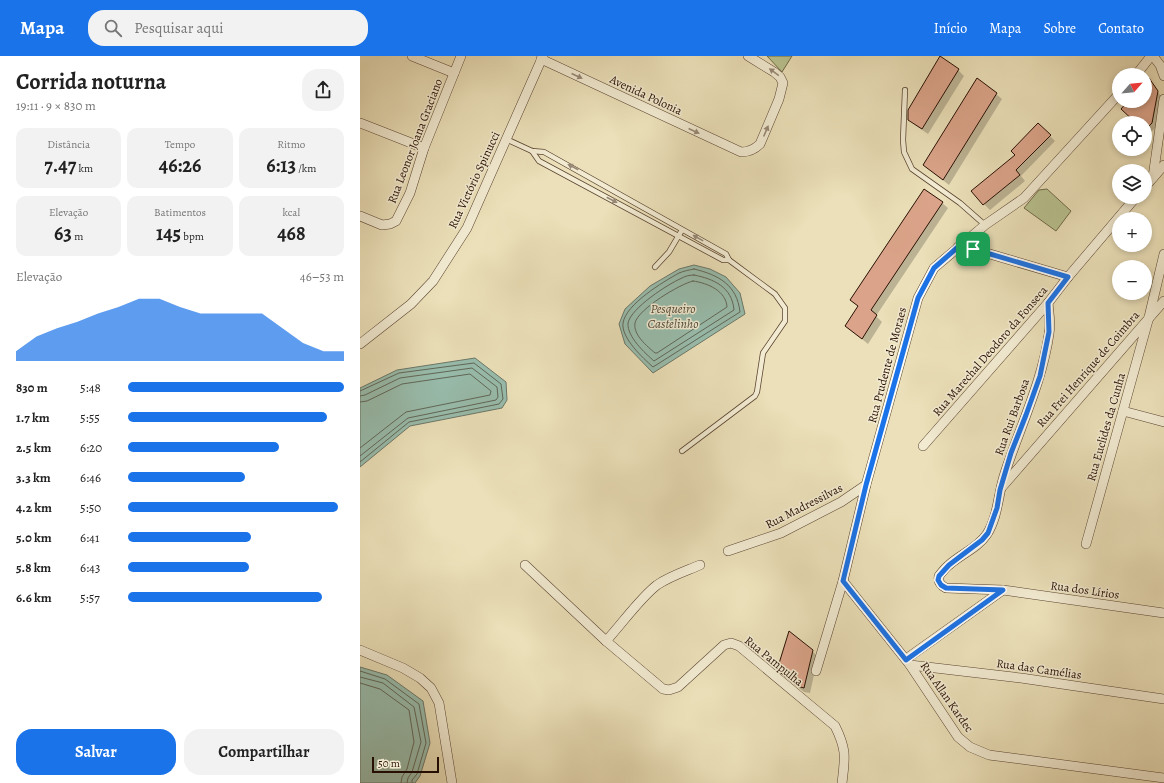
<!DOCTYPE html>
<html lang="pt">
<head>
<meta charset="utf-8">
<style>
  :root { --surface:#fff; --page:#f2f2f2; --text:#222; --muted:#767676; --accent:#1a73e8 }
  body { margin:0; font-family:Alegreya,serif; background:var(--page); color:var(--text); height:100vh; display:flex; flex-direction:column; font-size:15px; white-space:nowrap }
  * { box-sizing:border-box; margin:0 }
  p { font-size:13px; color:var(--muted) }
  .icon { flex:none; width:22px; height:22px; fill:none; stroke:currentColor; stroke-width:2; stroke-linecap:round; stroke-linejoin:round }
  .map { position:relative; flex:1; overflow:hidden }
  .details { display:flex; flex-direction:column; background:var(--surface); width:360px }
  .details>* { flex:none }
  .needle { width:26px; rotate:63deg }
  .controls { position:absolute; left:752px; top:12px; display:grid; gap:8px }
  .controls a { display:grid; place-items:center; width:40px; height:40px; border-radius:50%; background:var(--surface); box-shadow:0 2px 6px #0003; font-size:20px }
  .scale { position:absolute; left:12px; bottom:10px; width:67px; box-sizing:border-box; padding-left:4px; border:2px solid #280f03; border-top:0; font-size:11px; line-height:14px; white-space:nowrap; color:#280f03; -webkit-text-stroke:3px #f2ebd2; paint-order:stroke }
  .pin { position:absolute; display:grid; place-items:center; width:34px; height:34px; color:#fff; margin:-17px; border-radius:8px; box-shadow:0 2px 6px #0006 }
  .round { display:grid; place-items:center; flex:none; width:42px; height:42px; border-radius:16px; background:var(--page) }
  .headline { display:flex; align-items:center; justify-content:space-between; height:68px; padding:0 16px }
  h1 { font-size:22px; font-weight:700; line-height:30px }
  .figures { display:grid; grid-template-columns:repeat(3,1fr); gap:6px; height:68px; padding:4px 16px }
  .figures div { display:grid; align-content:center; border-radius:10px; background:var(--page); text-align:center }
  .figures b { font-size:20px; font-weight:700 }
  .figures small { font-size:11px; font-weight:400 }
  .figures p { font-size:11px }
  .chart { height:112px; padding:8px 16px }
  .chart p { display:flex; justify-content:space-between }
  .chart svg { width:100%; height:72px; margin-top:4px; fill:var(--accent); opacity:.7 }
  .action { display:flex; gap:8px; margin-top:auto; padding:8px 16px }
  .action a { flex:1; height:46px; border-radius:16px; background:var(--accent); color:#fff; font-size:16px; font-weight:700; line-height:46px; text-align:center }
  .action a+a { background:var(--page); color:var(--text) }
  ul { padding:0 16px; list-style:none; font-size:13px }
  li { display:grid; grid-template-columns:64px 48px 1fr; align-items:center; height:30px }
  li i { height:10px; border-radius:5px; background:var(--accent) }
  header { display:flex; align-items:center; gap:24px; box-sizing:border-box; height:56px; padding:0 20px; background:var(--accent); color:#fff }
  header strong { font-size:19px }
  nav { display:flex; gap:22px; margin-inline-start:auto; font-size:14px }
  .search { width:280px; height:36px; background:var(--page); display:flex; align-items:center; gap:10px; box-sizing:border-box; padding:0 14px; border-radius:16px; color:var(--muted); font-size:15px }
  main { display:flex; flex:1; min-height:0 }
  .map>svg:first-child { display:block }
  .green { fill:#b8c28f; stroke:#706849 }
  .water { fill:#98bdad; stroke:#6b7769 }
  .shadow { fill:#0003 }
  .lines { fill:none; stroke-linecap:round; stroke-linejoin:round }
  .shore { stroke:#606658; stroke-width:1 }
  .building { fill:#dba48a; stroke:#280f03 }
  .lane-casing { stroke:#594330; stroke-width:6 }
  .street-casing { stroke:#594330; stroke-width:10 }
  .lane { stroke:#f2ebd2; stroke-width:4.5 }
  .street { stroke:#f2ebd2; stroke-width:9 }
  .oneway { fill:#978875 }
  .route-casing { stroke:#fff; stroke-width:8 }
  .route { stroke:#1a73e8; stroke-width:5 }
  .labels { text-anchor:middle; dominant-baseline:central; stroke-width:3; stroke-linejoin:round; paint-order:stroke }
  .street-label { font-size:12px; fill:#280f03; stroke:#f2ebd2 }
  .water-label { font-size:13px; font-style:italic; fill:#4f4c3e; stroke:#f2ebd2 }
</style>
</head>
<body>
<header>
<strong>Mapa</strong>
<div class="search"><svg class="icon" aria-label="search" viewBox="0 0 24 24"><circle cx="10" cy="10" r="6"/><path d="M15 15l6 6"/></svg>Pesquisar aqui</div>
<nav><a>Início</a><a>Mapa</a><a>Sobre</a><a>Contato</a></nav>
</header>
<main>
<section class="details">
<div class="headline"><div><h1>Corrida noturna</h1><p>19:11 · 9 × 830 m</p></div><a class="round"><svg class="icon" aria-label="share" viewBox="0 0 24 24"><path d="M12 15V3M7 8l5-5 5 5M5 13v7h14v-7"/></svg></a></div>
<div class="figures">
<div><p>Distância</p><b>7.47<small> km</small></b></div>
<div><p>Tempo</p><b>46:26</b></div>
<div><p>Ritmo</p><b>6:13<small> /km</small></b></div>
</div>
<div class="figures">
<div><p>Elevação</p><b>63<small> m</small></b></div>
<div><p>Batimentos</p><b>145<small> bpm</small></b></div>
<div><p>kcal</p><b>468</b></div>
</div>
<div class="chart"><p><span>Elevação</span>46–53 m</p>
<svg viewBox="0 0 160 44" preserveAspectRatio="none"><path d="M0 44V38L10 29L20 24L30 20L40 15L50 11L60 6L70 6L80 11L90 15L100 15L110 15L120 15L130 24L140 33L150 38L160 38V44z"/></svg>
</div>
<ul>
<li><b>830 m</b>5:48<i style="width:100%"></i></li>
<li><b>1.7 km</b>5:55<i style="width:92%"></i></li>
<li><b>2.5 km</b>6:20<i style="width:70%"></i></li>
<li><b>3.3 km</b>6:46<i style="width:54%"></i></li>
<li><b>4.2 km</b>5:50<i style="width:97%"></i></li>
<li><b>5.0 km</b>6:41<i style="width:57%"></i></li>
<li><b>5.8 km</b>6:43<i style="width:56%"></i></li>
<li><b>6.6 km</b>5:57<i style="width:90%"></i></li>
</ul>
<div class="action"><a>Salvar</a><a>Compartilhar</a></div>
</section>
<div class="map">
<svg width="804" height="727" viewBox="0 0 804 727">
  <rect width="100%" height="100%" fill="#ebe0b9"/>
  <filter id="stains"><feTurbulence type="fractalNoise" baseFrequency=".005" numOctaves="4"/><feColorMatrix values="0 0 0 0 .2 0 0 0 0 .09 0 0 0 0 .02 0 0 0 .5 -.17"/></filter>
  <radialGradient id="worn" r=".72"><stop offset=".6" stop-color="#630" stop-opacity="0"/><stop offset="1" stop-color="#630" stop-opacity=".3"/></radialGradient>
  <g class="green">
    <polygon points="407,0 432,0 422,16"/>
    <polygon points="687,133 711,155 696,175 664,152 679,134"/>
  </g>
  <g class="water">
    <polygon points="334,209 350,213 366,221 380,237 385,258 293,317 265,288 259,268 265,253 290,230 319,213"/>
    <polygon points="115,302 146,326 147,344 142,352 50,370 0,411 0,332 37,314"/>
    <polygon points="0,611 27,619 63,645 70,687 60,720 55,727 0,727"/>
  </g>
  <g class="shadow">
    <polygon points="598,14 604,20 568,78 555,69 549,63"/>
    <polygon points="789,24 801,40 796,71 789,78 785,75 785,67 777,67 770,45 785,45 785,28"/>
    <polygon points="636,38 642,43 589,129 564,109"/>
    <polygon points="678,68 695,85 661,120 665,125 630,154 624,148"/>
    <polygon points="582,147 588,152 516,260 522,266 508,288 486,270 499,251 491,244"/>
    <polygon points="452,595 458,601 450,637 444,636 424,620"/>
  </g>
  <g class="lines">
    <g class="shore">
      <path d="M334,213C359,219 377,229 380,256L293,311C283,302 261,282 263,267C266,248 303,226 319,217C324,215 329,214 334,213Z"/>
      <path d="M334,219C354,223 372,231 374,254L294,305C285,297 267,281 268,267C271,252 308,228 322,222C325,220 330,219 334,219Z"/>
      <path d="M333,225C348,227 366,235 367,251L297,297H295C287,290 273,279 275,267C278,253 320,228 333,225Z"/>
      <polyline points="0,335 39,317 114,307 141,328 143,343 139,348 49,366 0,406"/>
      <polyline points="0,340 5,339 40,322 112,312 137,331 138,341 136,344 48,362 0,400"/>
      <polyline points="0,346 7,345 42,328 110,318 131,335 130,339 46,356 0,392"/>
      <polyline points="0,615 25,623 59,648 66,687 57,718 52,724 52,727"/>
      <polyline points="0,621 23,627 54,651 61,686 52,716 48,722 47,727"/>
      <polyline points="0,627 20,633 49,654 54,686 47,713 42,721 41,727"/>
    </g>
  </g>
  <g class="building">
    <polygon points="580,0 599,13 562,73 548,64 548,54"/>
    <polygon points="617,22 637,37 583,124 563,109"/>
    <polygon points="789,22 798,35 792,67 785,74 785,67 776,67 761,53 768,45 785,45 785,27"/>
    <polygon points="678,67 691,79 656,114 660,119 623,149 611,135 655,99 651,95"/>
    <polygon points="564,133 583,146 511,254 517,259 502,283 485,270 498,250 490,244"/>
    <polygon points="429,575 453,594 444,632 437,630 417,614"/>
  </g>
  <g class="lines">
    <defs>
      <g id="lane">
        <polyline points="545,34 543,84 544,96 552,113 600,147 625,169"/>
        <polyline points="146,83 172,95 184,96 366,198 369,204 415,238 425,252 425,265 403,297 397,336 395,340 322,395"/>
        <polyline points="172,95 179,105 363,204 369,204"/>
        <polyline points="295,211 309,196 322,174"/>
      </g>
      <g id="street">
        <polyline points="52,0 94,17"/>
        <polyline points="793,0 800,9 804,20"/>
        <path d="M181,3L381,96C389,96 394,94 400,88L419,43L423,27L420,21L414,16L388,0"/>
        <polyline points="776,19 791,0"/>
        <polyline points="0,67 64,92"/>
        <polyline points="793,121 804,43"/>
        <polyline points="785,131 804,109"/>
        <polyline points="0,160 22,169 30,168 36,165 50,137 64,92 101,0"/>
        <polyline points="598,191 613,193 708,221"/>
        <path d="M688,247C689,257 691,268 689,278C682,327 659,373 644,420C638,439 638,461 627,478C618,492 601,498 589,509C585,512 582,516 579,520C578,526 580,529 586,532L643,534L804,557"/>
        <polyline points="0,288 51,248 73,225 107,172 183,0"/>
        <polyline points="763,355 804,366"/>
        <polyline points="563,390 688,247 708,221 776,141"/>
        <polyline points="642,431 804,245"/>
        <polyline points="726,488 789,261 804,198"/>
        <polyline points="368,495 421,477 481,446 506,429"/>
        <path d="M165,509L246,585L303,633L309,634L318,631L364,589L371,587L379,590L475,670C487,694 485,702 482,727"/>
        <polyline points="483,525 550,609 598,681 610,691 629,699 804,722"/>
        <path d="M246,585C261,569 280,542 297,529C310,520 326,515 340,509"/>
        <polyline points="0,594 43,612 60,622 71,632 79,647 92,727"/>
        <polyline points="546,603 643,534"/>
        <polyline points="550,609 661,622 804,643"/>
        <polyline points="456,615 483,525 506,429 558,242 574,212 625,169 664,142 759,38"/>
      </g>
    </defs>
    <use href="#lane" class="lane-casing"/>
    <use href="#street" class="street-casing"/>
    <use href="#lane" class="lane"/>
    <use href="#street" class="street"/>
  </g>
  <defs><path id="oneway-solid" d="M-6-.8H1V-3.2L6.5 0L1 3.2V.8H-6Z"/></defs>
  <g class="oneway">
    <use href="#oneway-solid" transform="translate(414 16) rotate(-144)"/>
    <use href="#oneway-solid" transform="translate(217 20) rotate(25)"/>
    <use href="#oneway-solid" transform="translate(334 75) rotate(25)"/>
    <use href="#oneway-solid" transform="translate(406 75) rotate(-67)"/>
    <use href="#oneway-solid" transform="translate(213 111) rotate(-152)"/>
    <use href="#oneway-solid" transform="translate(252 144) rotate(28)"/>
    <use href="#oneway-solid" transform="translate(338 182) rotate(-151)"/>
  </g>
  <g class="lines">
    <defs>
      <polygon id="route" points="598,191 613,193 708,221 688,247 689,276 680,320 666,359 651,397 640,434 637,452 628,477 622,484 589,509 579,520 578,524 581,529 586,532 643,534 546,604 483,525 506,429 558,242 574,212"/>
    </defs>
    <use href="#route" class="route-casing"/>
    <use href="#route" class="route"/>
  </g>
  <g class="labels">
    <g class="street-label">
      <text transform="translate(286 39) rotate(25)">Avenida Polonia</text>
      <text transform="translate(55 85) rotate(-69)">Rua Leonor Joana Graciano</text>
      <text transform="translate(114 124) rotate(-65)">Rua Victório Spinucci</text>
      <text transform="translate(630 295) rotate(-49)">Rua Marechal Deodoro da Fonseca</text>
      <text transform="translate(527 309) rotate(-75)">Rua Prudente de Moraes</text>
      <text transform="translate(728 313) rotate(-49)">Rua Frei Henrique de Coimbra</text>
      <text transform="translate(652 361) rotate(-70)">Rua Rui Barbosa</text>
      <text transform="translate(746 371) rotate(-74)">Rua Euclides da Cunha</text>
      <text transform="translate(444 450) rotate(-27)">Rua Madressilvas</text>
      <text transform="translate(725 534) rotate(8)">Rua dos Lírios</text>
      <text transform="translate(414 605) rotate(39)">Rua Pampulha</text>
      <text transform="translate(679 613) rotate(8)">Rua das Camélias</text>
      <text transform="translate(587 641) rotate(55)">Rua Allan Kardec</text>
    </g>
    <g class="water-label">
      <text x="313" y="252">Pesqueiro<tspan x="313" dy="15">Castelinho</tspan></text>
    </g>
  </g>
  <rect width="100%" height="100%" filter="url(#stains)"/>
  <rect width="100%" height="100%" fill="url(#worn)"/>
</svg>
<div class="controls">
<a><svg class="needle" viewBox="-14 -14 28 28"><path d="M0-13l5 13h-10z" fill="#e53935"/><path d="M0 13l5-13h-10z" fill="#767676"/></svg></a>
<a><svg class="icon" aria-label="locate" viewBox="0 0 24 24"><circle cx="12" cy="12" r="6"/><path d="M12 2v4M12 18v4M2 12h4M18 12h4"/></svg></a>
<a><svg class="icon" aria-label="layers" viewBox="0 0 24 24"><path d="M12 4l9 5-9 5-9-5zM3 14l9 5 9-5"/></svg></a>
<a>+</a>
<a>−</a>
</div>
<div class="scale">50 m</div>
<div class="pin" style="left:613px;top:193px;background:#1e9e55"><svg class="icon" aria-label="arrive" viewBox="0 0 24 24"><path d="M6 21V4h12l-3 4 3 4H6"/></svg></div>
</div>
</main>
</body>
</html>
